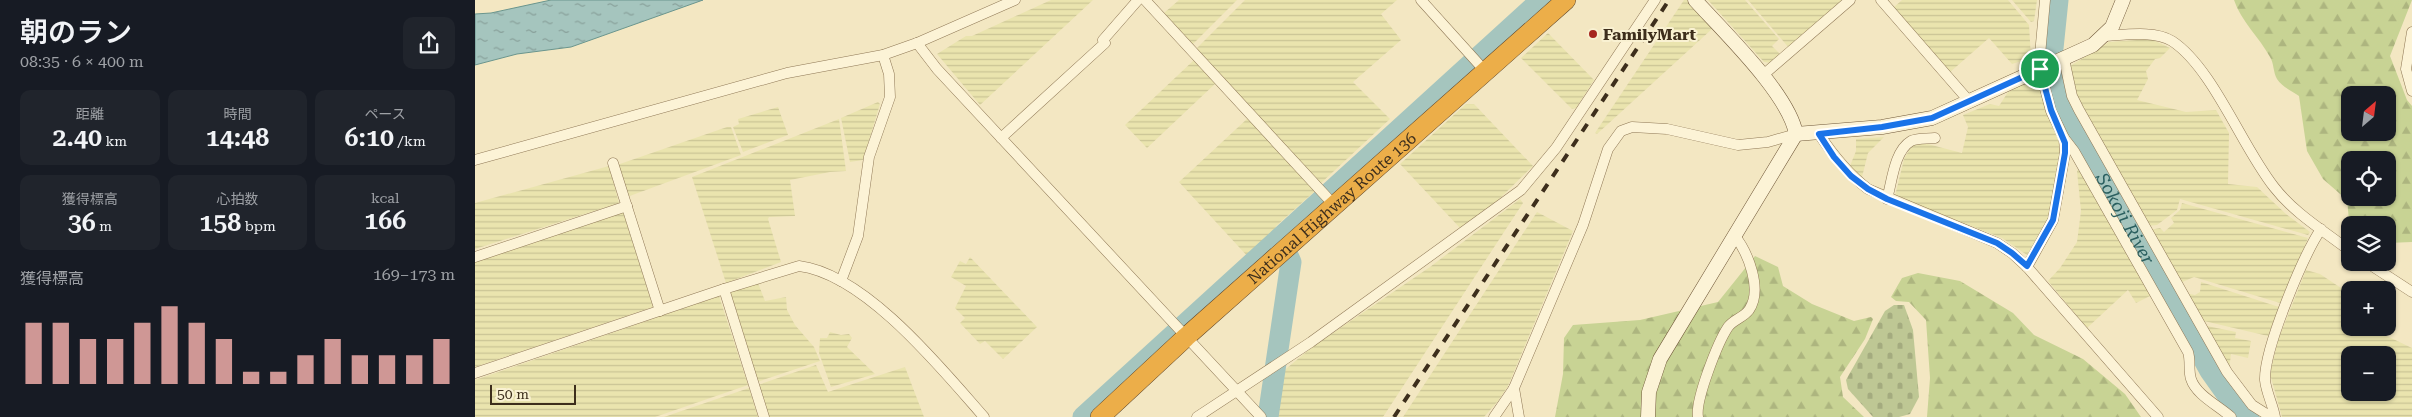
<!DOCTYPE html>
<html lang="ja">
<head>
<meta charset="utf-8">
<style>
  :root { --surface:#171b24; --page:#20242c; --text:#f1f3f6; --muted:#9ea1a6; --accent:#cf9795 }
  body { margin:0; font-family:"Roboto Serif","Noto Sans JP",serif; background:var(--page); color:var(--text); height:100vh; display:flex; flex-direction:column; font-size:19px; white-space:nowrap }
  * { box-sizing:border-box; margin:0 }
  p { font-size:16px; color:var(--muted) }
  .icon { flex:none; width:28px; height:28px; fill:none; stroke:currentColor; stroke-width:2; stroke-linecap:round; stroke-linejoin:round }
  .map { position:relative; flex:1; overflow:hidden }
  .panel { display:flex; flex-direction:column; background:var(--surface); width:475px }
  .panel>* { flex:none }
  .needle { width:32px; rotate:28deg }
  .tools { position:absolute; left:1866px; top:86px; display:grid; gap:10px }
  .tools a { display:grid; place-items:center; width:55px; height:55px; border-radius:10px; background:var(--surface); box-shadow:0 1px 4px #0004; font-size:25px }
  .scale { position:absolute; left:15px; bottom:12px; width:86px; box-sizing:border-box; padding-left:5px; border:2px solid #3d2e1c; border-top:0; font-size:14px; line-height:18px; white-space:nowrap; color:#3d2e1c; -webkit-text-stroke:4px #f9f1d2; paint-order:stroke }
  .pin { position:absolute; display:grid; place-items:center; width:42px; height:42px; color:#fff; margin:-21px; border:2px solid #fff; border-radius:50%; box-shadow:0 1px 5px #0007 }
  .round { display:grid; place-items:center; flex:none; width:52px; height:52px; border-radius:10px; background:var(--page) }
  .summary { display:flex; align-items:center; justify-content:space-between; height:85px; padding:0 20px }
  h1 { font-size:28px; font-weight:600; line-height:38px }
  .figures { display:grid; grid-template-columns:repeat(3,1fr); gap:8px; height:85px; padding:5px 20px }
  .figures div { display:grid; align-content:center; border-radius:10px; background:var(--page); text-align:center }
  .figures b { font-size:25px; font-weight:600 }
  .figures small { font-size:14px; font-weight:400 }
  .figures p { font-size:14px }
  .chart { height:140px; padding:10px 20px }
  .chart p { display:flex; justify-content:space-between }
  .chart svg { width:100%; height:90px; margin-top:5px; stroke:var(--accent); stroke-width:6 }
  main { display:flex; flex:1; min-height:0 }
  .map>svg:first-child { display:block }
  .farmland { fill:url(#farmland-rules); fill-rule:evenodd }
  .forest { fill:url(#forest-firs); fill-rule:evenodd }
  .cemetery { fill:url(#cemetery-stones) }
  .water { fill:url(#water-ripples); stroke:#6a958d }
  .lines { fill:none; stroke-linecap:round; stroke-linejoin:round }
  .river { stroke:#a5c5be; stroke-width:21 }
  .street-casing { stroke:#8f7856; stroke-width:11 }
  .secondary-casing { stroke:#71593a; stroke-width:15 }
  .highway-casing { stroke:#5d452b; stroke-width:20 }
  .street { stroke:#fcf3d6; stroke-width:10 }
  .secondary { stroke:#fcf3d6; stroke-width:14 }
  .highway { stroke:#ecae49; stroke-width:19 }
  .rail { stroke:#3d2e1c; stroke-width:4; stroke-dasharray:9 9; stroke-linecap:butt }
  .route-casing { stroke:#fff; stroke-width:10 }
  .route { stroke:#1a73e8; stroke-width:6 }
  .poi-dot { fill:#a6261f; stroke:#f9f1d2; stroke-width:2 }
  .labels { text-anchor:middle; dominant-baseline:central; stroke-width:4; stroke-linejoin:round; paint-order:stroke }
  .poi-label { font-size:16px; font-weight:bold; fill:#3d2e1c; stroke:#f9f1d2; text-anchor:start }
  .street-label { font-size:16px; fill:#3d2e1c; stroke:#f9f1d2 }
  .water-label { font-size:18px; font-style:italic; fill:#2a5f5f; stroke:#f9f1d2 }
</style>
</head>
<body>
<main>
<section class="panel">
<div class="summary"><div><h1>朝のラン</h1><p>08:35 · 6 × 400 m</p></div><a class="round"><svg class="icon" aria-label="share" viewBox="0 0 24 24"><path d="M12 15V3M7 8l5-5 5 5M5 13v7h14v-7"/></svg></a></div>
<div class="figures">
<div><p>距離</p><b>2.40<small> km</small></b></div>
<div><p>時間</p><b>14:48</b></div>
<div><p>ペース</p><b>6:10<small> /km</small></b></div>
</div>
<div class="figures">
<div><p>獲得標高</p><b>36<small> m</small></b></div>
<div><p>心拍数</p><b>158<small> bpm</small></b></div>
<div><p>kcal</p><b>166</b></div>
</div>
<div class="chart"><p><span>獲得標高</span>169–173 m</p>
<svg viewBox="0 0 160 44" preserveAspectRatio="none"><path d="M5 44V14M15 44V14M25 44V22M35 44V22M45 44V14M55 44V6M65 44V14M75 44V22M85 44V38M95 44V38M105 44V30M115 44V22M125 44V30M135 44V30M145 44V30M155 44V22"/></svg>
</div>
</section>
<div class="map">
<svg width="1937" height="417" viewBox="0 0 1937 417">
  <defs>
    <pattern id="farmland-rules" width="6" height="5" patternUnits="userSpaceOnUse" patternTransform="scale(1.25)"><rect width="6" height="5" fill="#eae4ae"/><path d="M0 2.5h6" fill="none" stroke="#cac495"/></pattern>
    <pattern id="forest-firs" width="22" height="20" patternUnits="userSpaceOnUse" patternTransform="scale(1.25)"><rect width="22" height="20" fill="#c8d394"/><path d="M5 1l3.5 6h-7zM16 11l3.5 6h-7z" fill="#adb57f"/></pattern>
    <pattern id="cemetery-stones" width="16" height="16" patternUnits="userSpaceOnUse" patternTransform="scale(1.25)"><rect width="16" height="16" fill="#bec794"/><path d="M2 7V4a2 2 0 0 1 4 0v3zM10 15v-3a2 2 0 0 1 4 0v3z" fill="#a4ab7f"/></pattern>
    <pattern id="water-ripples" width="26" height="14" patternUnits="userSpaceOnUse" patternTransform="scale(1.25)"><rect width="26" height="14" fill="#a5c5be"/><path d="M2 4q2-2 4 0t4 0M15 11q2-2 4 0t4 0" fill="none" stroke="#88a09a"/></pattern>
  </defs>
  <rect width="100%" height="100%" fill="#f3e7c2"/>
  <g class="farmland">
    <polygon points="576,0 618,0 505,105 462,54 491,36 497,36"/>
    <polygon points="704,0 762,0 718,44 689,13"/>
    <polygon points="770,0 922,0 906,14 926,40 878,82 915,119 845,184 721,49"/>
    <polygon points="1209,0 1212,0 1237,29 1122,134 1120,133"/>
    <polygon points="1233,0 1270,0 1304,39 1297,46 1305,54 1296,63 1289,62"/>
    <polygon points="1273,0 1367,0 1314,48"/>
    <polygon points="1427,0 1533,0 1554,25 1556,58 1537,64 1514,38 1474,73 1418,8"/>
    <polygon points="1537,0 1562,0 1559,21 1556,22"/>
    <polygon points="1073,33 1119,80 1101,108 1097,109 1046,58"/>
    <polygon points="1676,39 1695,48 1685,58 1680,59 1671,71 1673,79 1662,100 1711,112 1741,110 1754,133 1753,184 1782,187 1811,214 1835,232 1833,235 1705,199 1702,210 1682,225 1671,226 1600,92 1595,66 1634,42"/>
    <polygon points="719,60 741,83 672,148 650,125"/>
    <polygon points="1559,79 1562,81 1573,115 1586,140 1587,147 1574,218 1552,255 1527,238 1420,196 1429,159 1437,145 1445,142 1487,153 1493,127 1488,115 1515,104 1524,106 1533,92"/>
    <polygon points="403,102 405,104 388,160 375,162 366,118"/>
    <polygon points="991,104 999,104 1058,166 1019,204 985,228 925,164"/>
    <polygon points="303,107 313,135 268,152 258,127 264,124 263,119"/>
    <polygon points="773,118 841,190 801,226 799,236 775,259 704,182"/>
    <polygon points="364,119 371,171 355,172 315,180 320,216 294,217 293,219 306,262 251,283 217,177"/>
    <polygon points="252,127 256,127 266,155 152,197 142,165"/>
    <polygon points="1409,137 1393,153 1387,177 1375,166 1381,151 1381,139"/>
    <polygon points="134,166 144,203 0,249 0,203"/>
    <polygon points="1605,168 1677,295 1661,303 1653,290 1612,328 1573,281 1585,268 1602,242 1606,211 1602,171"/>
    <polygon points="1045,199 1048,203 908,417 799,417 806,373 836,348 955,267"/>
    <polygon points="1707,203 1833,238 1808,300 1805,303 1719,277 1705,283 1675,230 1685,228 1689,232 1699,223 1696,218 1705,210"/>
    <polygon points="148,211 178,307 0,367 0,261"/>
    <polygon points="1062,212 1098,231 1033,386 1023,401 1009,417 928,417"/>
    <polygon points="495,257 562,327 528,359 510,341 505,344 485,323 490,318 480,308 491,286 476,277 485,261 491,264"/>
    <path d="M1831,270L1845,274L1875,294V328H1895L1937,348V417H1807L1795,374L1803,340ZM1875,355H1912V392H1875Z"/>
    <polygon points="1726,282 1804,307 1793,336 1729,321 1710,293 1720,295 1725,292"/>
    <polygon points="283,283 290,301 311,297 312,310 320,325 339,347 345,361 282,382 254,292"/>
    <polygon points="244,296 273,385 180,417 0,417 0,380"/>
    <polygon points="1732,326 1761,332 1760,338 1776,341 1773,358 1756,354 1754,370 1730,328"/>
    <polygon points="355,332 366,335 374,334 377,338 372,347 400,374 356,387 344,353 345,338 352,338"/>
    <polygon points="341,365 353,392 430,367 449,417 293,417 283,385"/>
    <polygon points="274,388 283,417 189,417"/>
  </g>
  <g class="forest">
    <path d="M1759,0H1937L1915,56L1932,100L1937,106V242L1913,243L1912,225H1881L1874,220L1872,200L1848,179L1832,151L1824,96C1817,91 1807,87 1802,79C1798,72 1799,63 1795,57C1784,37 1766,21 1759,0ZM1875,95H1912V132H1875ZM1875,160H1912V198H1875Z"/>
    <polygon points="1280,256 1303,267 1308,286 1337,304 1379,321 1396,317 1398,319 1390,339 1365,377 1368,397 1389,417 1080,417 1088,374 1089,338 1098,325 1165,320 1243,302"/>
    <polygon points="1443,273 1485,281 1538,313 1559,335 1608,359 1650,394 1666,417 1452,417 1455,378 1451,320 1434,302 1421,301 1416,297 1427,278"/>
  </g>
  <polygon class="cemetery" points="1419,305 1429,305 1438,330 1444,397 1435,414 1424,417 1398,417 1373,389 1371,380 1410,311"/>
  <polygon class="water" points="76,0 228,0 96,47 42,54 0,65 0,14 16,13"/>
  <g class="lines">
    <g class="river">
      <path id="s1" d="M1583,0L1577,58L1589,106L1735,371L1757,402L1774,417"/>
      <polyline points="608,417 1066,0"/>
      <polyline points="793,417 816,262 805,238"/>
    </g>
    <defs>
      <g id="street">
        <polyline points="670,0 860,206"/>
        <polyline points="946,0 1010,71"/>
        <polyline points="1406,0 1494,101"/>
        <polyline points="1937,32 1931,69 1937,91"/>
        <path d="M1629,36C1649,35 1680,30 1697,41C1738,68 1767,147 1799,187C1819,213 1849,231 1875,251"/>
        <polyline points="442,43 462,69 786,417"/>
        <polyline points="1589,59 1597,96 1604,110 1752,372 1777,405 1796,417"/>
        <polyline points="1287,76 1375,0"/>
        <path d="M1344,134C1358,155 1372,173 1393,189L1522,243L1537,253L1552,267L1683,417"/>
        <polyline points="526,138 630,43 628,40 663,0"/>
        <path d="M1589,138L1599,151L1713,352C1716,361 1713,370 1716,379C1721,395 1744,406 1756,417"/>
        <polyline points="0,160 312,73 408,55 442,43 540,0"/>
        <polyline points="138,163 185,311"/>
        <path d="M1412,199C1417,182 1419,151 1436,141C1442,138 1452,139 1460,138"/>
        <polyline points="0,257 152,206"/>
        <polyline points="1891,262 1937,292"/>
        <polyline points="1552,267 1578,220 1590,153 1589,138 1576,111 1564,66 1570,0"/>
        <polyline points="366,281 383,236 394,157 415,97 414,74 408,55"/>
        <polyline points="249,289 289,417"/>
        <path d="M0,373L249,289L324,266C390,274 466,368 509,417"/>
        <polyline points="1039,388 1044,417"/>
        <polyline points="722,417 836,342 1046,190 1081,148 1180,0"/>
        <polyline points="1019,417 1039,388 1108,225 1133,149 1146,131 1157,127 1192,129 1263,145 1293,142 1321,134"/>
        <path d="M1223,417C1220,400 1243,342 1253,327C1259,319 1268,318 1274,310C1288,290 1273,252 1259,235"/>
        <path d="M1800,417C1798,405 1791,392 1790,380C1789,349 1828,256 1846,229"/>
      </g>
      <g id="secondary">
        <polyline points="1321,134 1407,127 1457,118 1618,45 1637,27 1648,0"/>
        <path d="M1173,417L1174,392L1185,359L1321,134C1314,94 1248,31 1220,0"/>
      </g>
      <g id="highway">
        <path id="s2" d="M625,417L711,337L1091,0"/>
      </g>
    </defs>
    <use href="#street" class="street-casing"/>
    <use href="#secondary" class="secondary-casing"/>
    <use href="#highway" class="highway-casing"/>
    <use href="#street" class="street"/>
    <use href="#secondary" class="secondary"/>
    <use href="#highway" class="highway"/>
    <polyline class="rail" points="919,417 1194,0"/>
  </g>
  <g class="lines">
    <defs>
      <polygon id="route" points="1565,69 1576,110 1590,143 1590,153 1578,220 1552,266 1537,253 1522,243 1412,199 1393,189 1376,176 1359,157 1344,134 1407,127 1457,118"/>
    </defs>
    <use href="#route" class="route-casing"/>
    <use href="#route" class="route"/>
  </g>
  <circle class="poi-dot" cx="1118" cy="34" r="5"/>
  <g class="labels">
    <g class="poi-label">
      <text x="1128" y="34">FamilyMart</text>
    </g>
    <g class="street-label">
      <text stroke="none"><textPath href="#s2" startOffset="312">National Highway Route 136</textPath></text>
    </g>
    <g class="water-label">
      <text stroke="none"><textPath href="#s1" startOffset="236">Sokoji River</textPath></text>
    </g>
  </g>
</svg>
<div class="tools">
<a><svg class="needle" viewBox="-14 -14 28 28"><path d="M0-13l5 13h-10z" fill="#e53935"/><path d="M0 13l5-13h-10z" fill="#9ea1a6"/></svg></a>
<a><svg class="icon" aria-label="locate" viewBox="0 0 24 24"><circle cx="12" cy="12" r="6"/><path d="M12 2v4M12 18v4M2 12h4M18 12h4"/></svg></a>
<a><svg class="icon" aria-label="layers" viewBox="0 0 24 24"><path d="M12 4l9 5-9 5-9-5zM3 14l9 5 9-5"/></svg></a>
<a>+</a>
<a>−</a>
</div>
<div class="scale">50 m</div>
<div class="pin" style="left:1565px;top:69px;background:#1e9e55"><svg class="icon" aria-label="arrive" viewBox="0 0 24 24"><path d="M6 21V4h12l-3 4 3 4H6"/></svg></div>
</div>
</main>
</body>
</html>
